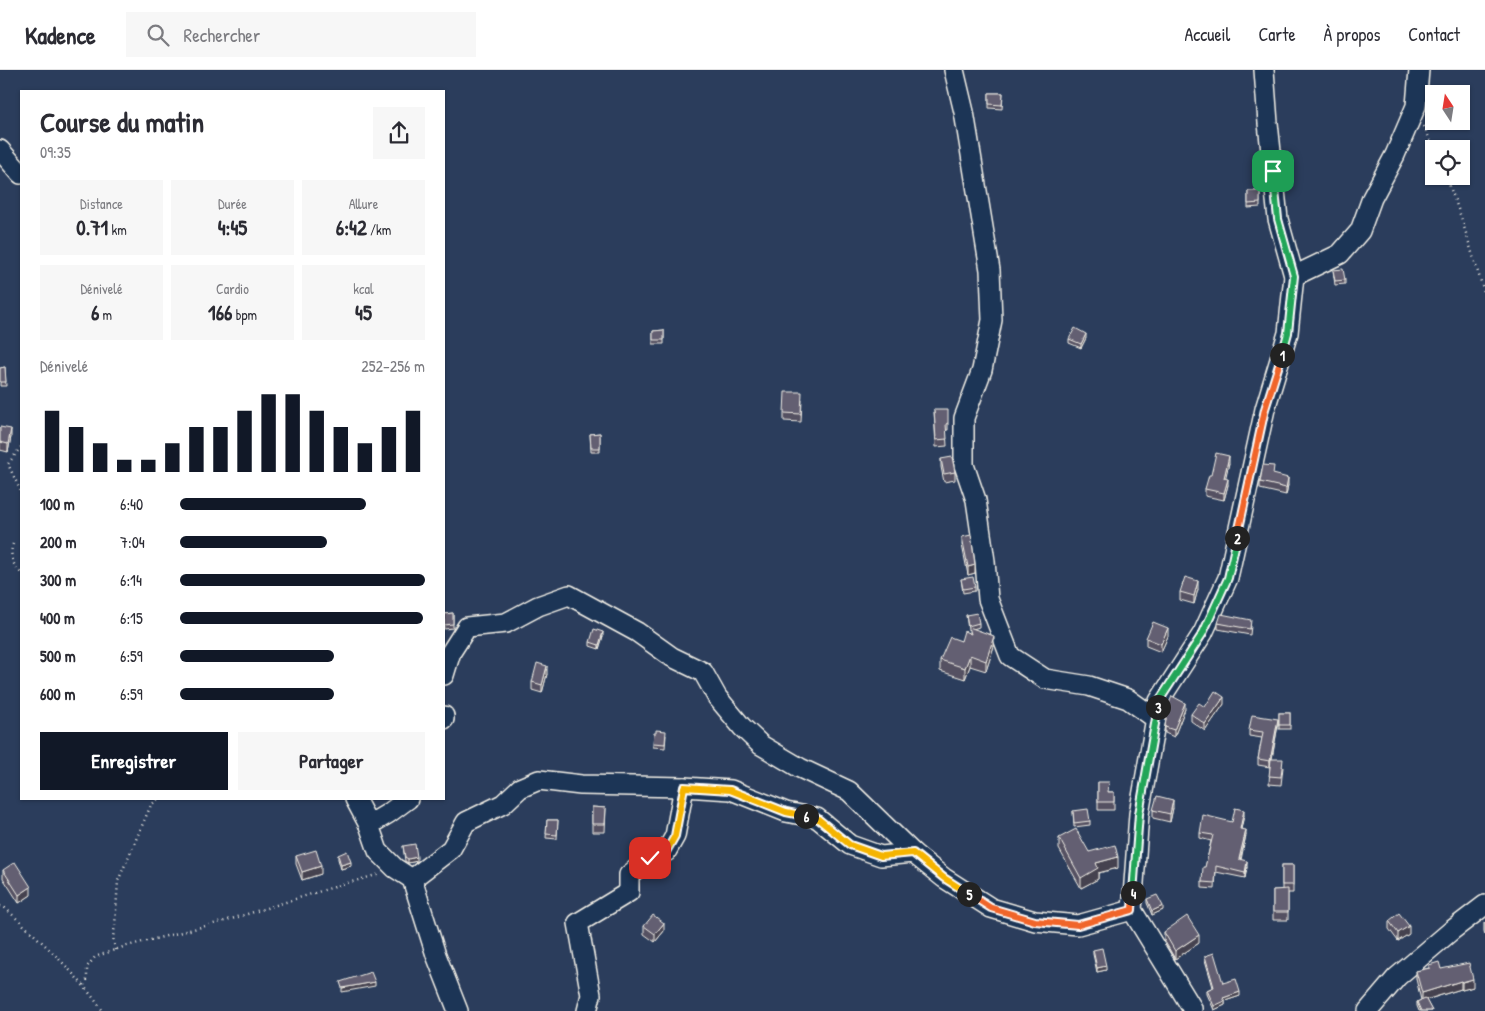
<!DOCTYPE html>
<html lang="fr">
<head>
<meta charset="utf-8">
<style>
  :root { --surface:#fff; --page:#f7f7f7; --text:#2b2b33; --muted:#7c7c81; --line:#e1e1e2; --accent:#111827 }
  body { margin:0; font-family:"Patrick Hand",sans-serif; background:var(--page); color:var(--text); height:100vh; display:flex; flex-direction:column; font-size:19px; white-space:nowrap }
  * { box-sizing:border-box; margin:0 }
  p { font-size:16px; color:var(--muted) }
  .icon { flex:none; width:28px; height:28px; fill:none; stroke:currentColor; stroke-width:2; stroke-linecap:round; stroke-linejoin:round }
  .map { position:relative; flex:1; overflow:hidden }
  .details { position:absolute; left:20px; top:20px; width:425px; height:710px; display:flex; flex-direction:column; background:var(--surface); border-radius:0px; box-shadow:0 1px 4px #0004 }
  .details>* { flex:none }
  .needle { width:32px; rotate:348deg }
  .fabs { position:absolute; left:1425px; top:15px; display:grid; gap:10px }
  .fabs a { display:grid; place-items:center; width:45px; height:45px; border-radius:0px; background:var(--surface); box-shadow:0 1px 4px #0004; font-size:25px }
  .pin { position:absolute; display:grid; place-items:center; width:42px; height:42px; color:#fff; margin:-21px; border-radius:10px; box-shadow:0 2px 8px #0006 }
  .km { position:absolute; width:25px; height:25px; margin:-12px; border-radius:50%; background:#222; color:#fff; font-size:14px; line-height:25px; text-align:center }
  .round { display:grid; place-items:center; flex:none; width:52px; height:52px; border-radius:0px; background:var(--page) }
  .summary { display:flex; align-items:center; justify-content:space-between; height:85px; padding:0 20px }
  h1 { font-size:28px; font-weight:700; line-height:38px }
  .figures { display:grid; grid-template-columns:repeat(3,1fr); gap:8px; height:85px; padding:5px 20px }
  .figures div { display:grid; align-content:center; border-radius:0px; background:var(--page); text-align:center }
  .figures b { font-size:21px; font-weight:700 }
  .figures small { font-size:14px; font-weight:400 }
  .figures p { font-size:14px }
  .chart { height:140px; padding:10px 20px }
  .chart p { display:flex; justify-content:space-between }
  .chart svg { width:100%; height:90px; margin-top:5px; stroke:var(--accent); stroke-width:6 }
  .button { display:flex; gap:10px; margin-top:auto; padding:10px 20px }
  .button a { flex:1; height:58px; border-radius:0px; background:var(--accent); color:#fff; font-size:20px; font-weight:700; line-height:58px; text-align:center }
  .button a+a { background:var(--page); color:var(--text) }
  ul { padding:0 20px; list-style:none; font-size:16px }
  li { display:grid; grid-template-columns:80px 60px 1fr; align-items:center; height:38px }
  li i { height:12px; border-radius:6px; background:var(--accent) }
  header { display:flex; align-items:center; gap:30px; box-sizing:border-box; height:70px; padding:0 25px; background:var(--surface); border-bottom:1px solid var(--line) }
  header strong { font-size:24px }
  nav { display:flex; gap:28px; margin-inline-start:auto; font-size:18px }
  .search { width:350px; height:45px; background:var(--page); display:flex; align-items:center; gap:12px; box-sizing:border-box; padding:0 18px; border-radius:0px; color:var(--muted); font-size:19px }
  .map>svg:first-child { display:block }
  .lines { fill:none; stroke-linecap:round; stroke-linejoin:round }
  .minor-casing { stroke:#f4f1e8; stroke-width:22 }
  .path { stroke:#f4f1e8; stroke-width:2.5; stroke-dasharray:1 4; stroke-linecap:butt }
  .minor { stroke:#1d3557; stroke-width:19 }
  .wall { fill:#555162; stroke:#f4f1e8 }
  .shaded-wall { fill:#454250; stroke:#f4f1e8 }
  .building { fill:#635e72; stroke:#f4f1e8 }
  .split-1-casing { stroke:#fff; stroke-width:10 }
  .split-2-casing { stroke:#fff; stroke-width:10 }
  .split-3-casing { stroke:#fff; stroke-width:10 }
  .split-4-casing { stroke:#fff; stroke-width:10 }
  .split-5-casing { stroke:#fff; stroke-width:10 }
  .split-6-casing { stroke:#fff; stroke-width:10 }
  .split-7-casing { stroke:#fff; stroke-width:10 }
  .split-1 { stroke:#22a559; stroke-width:6 }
  .split-2 { stroke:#f0652b; stroke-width:6 }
  .split-3 { stroke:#22a559; stroke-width:6 }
  .split-4 { stroke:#22a559; stroke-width:6 }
  .split-5 { stroke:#f0652b; stroke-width:6 }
  .split-6 { stroke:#f5b400; stroke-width:6 }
  .split-7 { stroke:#f5b400; stroke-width:6 }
</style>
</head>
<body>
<header>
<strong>Kadence</strong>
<div class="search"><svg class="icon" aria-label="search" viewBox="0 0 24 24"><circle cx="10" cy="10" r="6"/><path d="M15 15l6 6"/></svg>Rechercher</div>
<nav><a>Accueil</a><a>Carte</a><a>À propos</a><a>Contact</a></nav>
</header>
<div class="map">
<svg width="1485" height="941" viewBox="0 0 1485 941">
  <rect width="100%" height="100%" fill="#2b3d5c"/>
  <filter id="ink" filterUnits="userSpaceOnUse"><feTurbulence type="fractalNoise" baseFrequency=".02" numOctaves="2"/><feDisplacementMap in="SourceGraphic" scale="10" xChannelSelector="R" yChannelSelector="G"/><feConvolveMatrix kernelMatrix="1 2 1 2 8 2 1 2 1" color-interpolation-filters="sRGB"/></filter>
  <g filter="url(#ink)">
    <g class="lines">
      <defs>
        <g id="minor">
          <polyline points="954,0 964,42 990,200 992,250 982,300 964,348 964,395 976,430 985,491 988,529 1010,586 1045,609 1089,616 1128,629 1156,649"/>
          <polyline points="0,80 21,104"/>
          <polyline points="1294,206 1340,184 1360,161 1372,128 1395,85 1416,36 1419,0"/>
          <polyline points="444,605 451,582 467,557 506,553 538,536 569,525 637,562 672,587 703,602 717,627 742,657 761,675 800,698 849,721 913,783"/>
          <polyline points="444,646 444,649"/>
          <polyline points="355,729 369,755 378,781 395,798 412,809 436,885 458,941"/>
          <polyline points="369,755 389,743 408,729"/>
          <polyline points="412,809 451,779 466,752 503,734 520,718 539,710 581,715 684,717 731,720 786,742 817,748 850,775 881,786 913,783 944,808 991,838 1035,851 1078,855 1132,840"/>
          <polyline points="587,941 591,925 578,853 629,822 629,805 650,788 666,782 675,766 684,717"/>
          <polyline points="1192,941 1192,938 1132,840 1139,744 1159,631 1203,563 1228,508 1265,339 1288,263 1294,206 1278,149 1268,53 1264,0"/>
          <polyline points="1368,941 1397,907 1451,861 1485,835"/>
        </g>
      </defs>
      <use href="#minor" class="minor-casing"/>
      <g class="path">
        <polyline points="1424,56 1434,79"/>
        <polyline points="1446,106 1461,147 1485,225"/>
        <polyline points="21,377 8,394 21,422"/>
        <path d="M13,474C9,485 13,496 21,503"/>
        <path d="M0,836L4,837C41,871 73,899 103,941"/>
        <polyline points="115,880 113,867 115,856 118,811 151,735 158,729"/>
        <polyline points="84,915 87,910 87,897 95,887 123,877 225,851 337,816 380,804"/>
      </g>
      <use href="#minor" class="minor"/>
    </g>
    <g class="wall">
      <polygon points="989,23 1003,23 1002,39 989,38"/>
      <polygon points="1248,121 1260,121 1260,137 1248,138"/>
      <polygon points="1333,200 1345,210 1345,214 1335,215"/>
      <polygon points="664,260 664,274 653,274 653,261"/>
      <polygon points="1086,268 1081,278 1069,273 1069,269"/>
      <polygon points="5,297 6,316 0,316 0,298"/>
      <polygon points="802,330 801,352 784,351 784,343"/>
      <polygon points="934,340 948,353 948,360 946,360 947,376 936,377"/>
      <polygon points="0,357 11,367 8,382 0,380"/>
      <polygon points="600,363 600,382 591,382 590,364"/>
      <polygon points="941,389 955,402 955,410 944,412 941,397"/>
      <polygon points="1229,393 1225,408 1228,415 1224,430 1205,426 1205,419 1211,405"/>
      <polygon points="1274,405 1288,415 1286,425 1260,419 1260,412"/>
      <polygon points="962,467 975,503 968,505 962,475"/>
      <polygon points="961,509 975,517 975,521 963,523"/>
      <polygon points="1198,519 1194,534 1180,530 1180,522"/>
      <polygon points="453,543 453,558 444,559 444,544"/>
      <polygon points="966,545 979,553 979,557 973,559 994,576 986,601 970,596 965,609 940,601 940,590 969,563 969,559 968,560"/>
      <polygon points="1218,553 1251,556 1250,565 1218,559"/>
      <polygon points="603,566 599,579 590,576 590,572"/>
      <polygon points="1168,566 1161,582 1146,576 1146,568"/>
      <polygon points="547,604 542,623 532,620 532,612"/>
      <polygon points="1224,634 1205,661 1191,651 1191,644 1205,637"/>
      <polygon points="1185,639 1174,667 1165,663 1165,657"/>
      <rect x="1279" y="643" width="11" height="16"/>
      <polygon points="1278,655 1272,689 1283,697 1281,715 1269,714 1270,697 1258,695 1258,689 1262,668 1249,666 1249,660"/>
      <polygon points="666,665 665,678 653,677 653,673"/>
      <polygon points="1098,712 1108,722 1114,722 1114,740 1098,740"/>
      <polygon points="592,737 606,738 605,762 592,762"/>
      <polygon points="1173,738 1170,752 1153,748 1153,740"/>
      <polygon points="1073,741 1090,751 1090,755 1074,757"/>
      <polygon points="1244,745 1241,759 1246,765 1241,790 1247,797 1245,808 1216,802 1215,819 1202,818 1202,812 1211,771 1200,768 1200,763 1232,752"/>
      <polygon points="547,750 558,750 557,769 546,768"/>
      <polygon points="1059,768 1089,782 1118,798 1098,803 1098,809 1081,818 1059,779"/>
      <polygon points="403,776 417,791 408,793 405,791"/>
      <polygon points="338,785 351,796 341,799 338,789"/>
      <polygon points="296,786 321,804 302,810 296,794"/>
      <polygon points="1282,795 1293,795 1293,823 1288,823 1288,850 1273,850 1273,820 1282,820"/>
      <polygon points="3,800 31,825 19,833 3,808"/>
      <polygon points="1147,829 1163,840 1152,845 1147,833"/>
      <polygon points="1389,851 1409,864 1398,871 1389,859"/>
      <polygon points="1485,852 1485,865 1484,861 1484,853"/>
      <polygon points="644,856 664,861 655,872 644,864"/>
      <polygon points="1164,862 1199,873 1175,889 1164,870"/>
      <polygon points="1093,880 1106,900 1097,902 1093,884"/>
      <polygon points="1205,886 1223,913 1240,926 1225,931 1225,935 1214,940 1207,924 1207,920 1213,917 1205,890"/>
      <polygon points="1429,895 1441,899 1473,917 1462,920 1461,919 1426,930 1432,941 1419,941 1417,936 1417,932 1421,930 1416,909 1416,901 1429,898"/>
    </g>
    <g class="shaded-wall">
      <polygon points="1086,264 1086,268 1081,278 1081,274"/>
      <polygon points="11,359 11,367 8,382 8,374"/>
      <polygon points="1229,386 1229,393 1224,415 1224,408"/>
      <polygon points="1288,408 1288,415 1286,425 1286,418"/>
      <polygon points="1228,409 1228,415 1224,430 1224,423"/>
      <polygon points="975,495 975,503 968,505 968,497"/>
      <polygon points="1198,511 1198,519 1194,534 1194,526"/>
      <polygon points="1168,558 1168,566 1161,582 1161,574"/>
      <polygon points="603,562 603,566 599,579 599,575"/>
      <polygon points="994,566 994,576 986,601 986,591"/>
      <polygon points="970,585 970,596 965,609 965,598"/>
      <polygon points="547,596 547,604 542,623 542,615"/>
      <polygon points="1224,627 1224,634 1205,661 1205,654"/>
      <polygon points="1185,633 1185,639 1174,667 1174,660"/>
      <polygon points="1278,649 1278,655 1270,697 1270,691"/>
      <polygon points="1173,730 1173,738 1170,752 1170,744"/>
      <polygon points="1244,740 1244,745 1240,764 1240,759"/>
      <polygon points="1246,760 1246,765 1239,795 1239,789"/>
      <polygon points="417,787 417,791 408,793 408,789"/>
      <polygon points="1118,787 1118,798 1098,803 1098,809 1081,818 1081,808 1096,793"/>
      <polygon points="1247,791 1247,797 1245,808 1245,803"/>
      <polygon points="351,792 351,796 341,799 341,795"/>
      <polygon points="321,796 321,804 302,810 302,802"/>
      <polygon points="31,817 31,825 19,833 19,825"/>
      <polygon points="1163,836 1163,840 1152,845 1152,841"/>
      <polygon points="664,853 664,861 655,872 655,864"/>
      <polygon points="1409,856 1409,864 1398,871 1398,863"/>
      <polygon points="1199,865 1199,873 1175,889 1175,881"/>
      <polygon points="1106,896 1106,900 1097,902 1097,898"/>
      <polygon points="1473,909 1473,917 1462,920 1462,912"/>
      <polygon points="1461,911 1461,919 1422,931 1422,923"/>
      <polygon points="375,912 375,916 342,922 342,918"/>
      <polygon points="1240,922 1240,926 1225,931 1225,935 1214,940 1214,936 1223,928"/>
    </g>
    <g class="building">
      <polygon points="989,23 1003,23 1002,35 989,34"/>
      <polygon points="1248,121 1260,121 1260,133 1248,134"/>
      <polygon points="1343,199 1345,210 1335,211 1333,200"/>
      <polygon points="1075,258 1086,264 1081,274 1069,269"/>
      <polygon points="664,260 664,270 653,270 653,261"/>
      <polygon points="5,297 6,312 0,312 0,298"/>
      <polygon points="785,322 802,322 801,344 784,343"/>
      <polygon points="934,340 948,340 948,353 946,354 947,369 936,370"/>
      <polygon points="0,357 11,359 8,374 0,372"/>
      <polygon points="600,363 600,378 591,378 590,364"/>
      <polygon points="1216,383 1229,386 1224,408 1228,409 1224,423 1205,419 1209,405 1211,405"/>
      <polygon points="952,387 955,402 944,404 941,389"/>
      <polygon points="1263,395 1274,396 1273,404 1288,408 1286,418 1260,412"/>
      <polygon points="971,465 975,495 968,497 962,467"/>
      <polygon points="973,507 975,517 963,519 961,509"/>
      <polygon points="1185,507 1198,511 1194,526 1180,522"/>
      <polygon points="453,543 453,554 444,555 444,544"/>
      <polygon points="977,543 979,553 968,556 966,545"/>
      <polygon points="1221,544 1251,550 1250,559 1218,553"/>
      <polygon points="1153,552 1168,558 1161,574 1146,568"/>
      <polygon points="969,557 994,566 986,591 970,585 965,598 940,590 950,567 961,571 964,561 971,564"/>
      <polygon points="594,559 603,562 599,575 590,572"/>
      <polygon points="537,593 547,596 542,615 532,612"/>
      <polygon points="1215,621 1224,627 1205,654 1191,644 1199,633 1205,637"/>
      <polygon points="1172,626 1185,633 1174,660 1165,657 1168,636"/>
      <rect x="1279" y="643" width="11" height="12"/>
      <polygon points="1252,645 1278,649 1270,691 1258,689 1263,662 1249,660"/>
      <polygon points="656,660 666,661 665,674 653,673 654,663 656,663"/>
      <polygon points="1271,689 1283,689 1281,707 1269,706"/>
      <polygon points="1098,712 1109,712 1108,722 1114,722 1114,732 1098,732"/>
      <polygon points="1157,726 1173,730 1170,744 1153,740"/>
      <polygon points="592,737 606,738 605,754 592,754"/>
      <polygon points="1235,738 1244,740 1240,759 1246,760 1239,789 1247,791 1245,803 1216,796 1215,813 1202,812 1203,797 1205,797 1213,765 1200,763 1203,745 1232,752"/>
      <polygon points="1088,739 1090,751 1074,753 1073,741"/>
      <polygon points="547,750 558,750 557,765 546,764"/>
      <polygon points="1076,759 1089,782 1115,775 1118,787 1096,793 1098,798 1081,808 1059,768"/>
      <polygon points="415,774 417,787 408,789 405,787 403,776"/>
      <polygon points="316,780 321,796 302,802 296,786"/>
      <polygon points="347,781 351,792 341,795 338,785"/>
      <polygon points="15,792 31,817 19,825 3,800"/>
      <rect x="1282" y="795" width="11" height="20"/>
      <polygon points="1288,819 1288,842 1273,842 1273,820"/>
      <polygon points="1157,825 1163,836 1152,841 1147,829"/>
      <polygon points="1399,843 1409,856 1398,863 1389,851"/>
      <polygon points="653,845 664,853 655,864 644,856"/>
      <polygon points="1187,846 1199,865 1175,881 1164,862"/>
      <polygon points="1102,878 1106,896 1097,898 1093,880"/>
      <polygon points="1214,883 1223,913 1236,909 1240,922 1223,928 1225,931 1214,936 1207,920 1214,917 1205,886"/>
      <polygon points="1439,892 1441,899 1469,893 1473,909 1462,912 1461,911 1422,923 1416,901 1430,898 1429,895"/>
      <polygon points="371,902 375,912 342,918 340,912"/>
      <polygon points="1425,928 1432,941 1421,941 1417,932"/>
    </g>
  </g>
  <g class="lines" filter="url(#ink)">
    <defs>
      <polyline id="split-1" points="1273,101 1278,149 1294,206 1288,263 1282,285"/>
      <polyline id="split-2" points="1237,468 1265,339 1282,285"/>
      <polyline id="split-3" points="1158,637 1159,631 1203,563 1228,508 1237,468"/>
      <polyline id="split-4" points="1133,823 1139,744 1158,637"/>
      <polyline id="split-5" points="969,824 991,838 1035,851 1078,855 1132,840 1133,823"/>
      <polyline id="split-6" points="806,746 817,748 850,775 881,786 913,783 944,808 969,824"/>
      <polyline id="split-7" points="650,788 666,782 675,766 684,717 730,720 786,742 806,746"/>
    </defs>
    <use href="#split-1" class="split-1-casing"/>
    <use href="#split-2" class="split-2-casing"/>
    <use href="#split-3" class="split-3-casing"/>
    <use href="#split-4" class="split-4-casing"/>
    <use href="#split-5" class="split-5-casing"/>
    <use href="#split-6" class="split-6-casing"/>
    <use href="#split-7" class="split-7-casing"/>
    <use href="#split-1" class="split-1"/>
    <use href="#split-2" class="split-2"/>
    <use href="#split-3" class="split-3"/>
    <use href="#split-4" class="split-4"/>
    <use href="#split-5" class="split-5"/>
    <use href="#split-6" class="split-6"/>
    <use href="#split-7" class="split-7"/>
  </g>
</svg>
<div class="fabs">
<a><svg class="needle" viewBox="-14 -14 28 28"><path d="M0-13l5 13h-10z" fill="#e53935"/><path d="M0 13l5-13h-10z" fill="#7c7c81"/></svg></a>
<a><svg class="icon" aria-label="locate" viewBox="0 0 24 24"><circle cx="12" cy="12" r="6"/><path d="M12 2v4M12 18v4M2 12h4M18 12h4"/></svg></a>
</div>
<div class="pin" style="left:1273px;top:101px;background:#1e9e55"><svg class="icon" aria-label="arrive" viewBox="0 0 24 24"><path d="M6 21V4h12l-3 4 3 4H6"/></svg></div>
<div class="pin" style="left:650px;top:788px;background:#d93025"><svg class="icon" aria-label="check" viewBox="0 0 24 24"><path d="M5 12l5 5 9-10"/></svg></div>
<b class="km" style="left:1282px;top:285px">1</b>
<b class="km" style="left:1237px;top:468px">2</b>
<b class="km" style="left:1158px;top:637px">3</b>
<b class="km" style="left:1133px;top:823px">4</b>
<b class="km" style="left:969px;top:824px">5</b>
<b class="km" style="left:806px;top:746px">6</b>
<section class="details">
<div class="summary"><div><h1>Course du matin</h1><p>09:35</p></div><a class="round"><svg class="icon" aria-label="share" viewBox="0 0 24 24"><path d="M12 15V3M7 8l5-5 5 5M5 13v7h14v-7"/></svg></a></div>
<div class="figures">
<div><p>Distance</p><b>0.71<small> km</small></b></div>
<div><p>Durée</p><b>4:45</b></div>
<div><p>Allure</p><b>6:42<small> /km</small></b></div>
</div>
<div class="figures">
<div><p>Dénivelé</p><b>6<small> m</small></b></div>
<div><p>Cardio</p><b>166<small> bpm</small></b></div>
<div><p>kcal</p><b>45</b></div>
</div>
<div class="chart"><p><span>Dénivelé</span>252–256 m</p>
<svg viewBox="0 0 160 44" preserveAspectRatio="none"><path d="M5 44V14M15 44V22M25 44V30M35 44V38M45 44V38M55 44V30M65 44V22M75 44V22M85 44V14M95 44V6M105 44V6M115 44V14M125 44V22M135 44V30M145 44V22M155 44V14"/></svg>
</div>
<ul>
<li><b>100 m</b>6:40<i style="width:76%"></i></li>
<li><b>200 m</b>7:04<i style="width:60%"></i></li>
<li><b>300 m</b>6:14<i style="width:100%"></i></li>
<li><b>400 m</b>6:15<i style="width:99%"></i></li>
<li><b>500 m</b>6:59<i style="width:63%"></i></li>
<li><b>600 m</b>6:59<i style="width:63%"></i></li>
</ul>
<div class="button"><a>Enregistrer</a><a>Partager</a></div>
</section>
</div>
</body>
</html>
